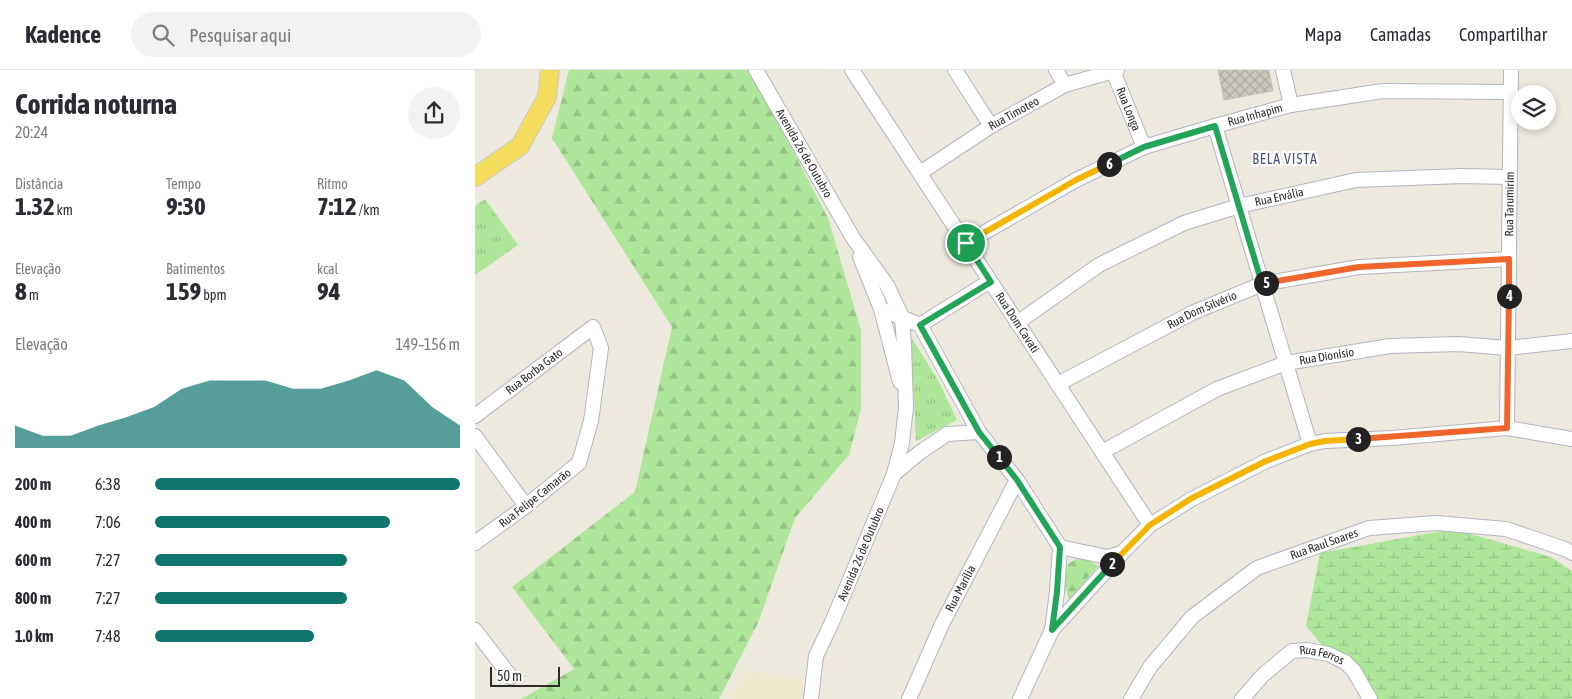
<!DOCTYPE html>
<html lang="pt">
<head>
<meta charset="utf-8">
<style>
  :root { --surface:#fff; --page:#f2f2f3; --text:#2b2b33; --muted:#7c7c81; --line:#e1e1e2; --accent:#0f766e }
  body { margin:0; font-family:"Asap Condensed",sans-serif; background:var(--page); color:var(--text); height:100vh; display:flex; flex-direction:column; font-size:19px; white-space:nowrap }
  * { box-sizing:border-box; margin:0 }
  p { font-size:16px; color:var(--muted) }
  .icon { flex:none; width:28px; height:28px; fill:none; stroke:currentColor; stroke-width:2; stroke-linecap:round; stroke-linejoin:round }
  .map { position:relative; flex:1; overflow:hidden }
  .panel { display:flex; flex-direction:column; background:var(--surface); width:475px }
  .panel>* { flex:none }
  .controls { position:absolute; left:1036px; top:15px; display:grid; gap:10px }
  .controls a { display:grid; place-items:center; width:45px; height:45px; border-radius:50%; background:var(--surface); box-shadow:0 2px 8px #0003; font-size:25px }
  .scale { position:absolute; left:15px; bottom:12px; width:70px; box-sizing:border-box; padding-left:5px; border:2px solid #2c2c2c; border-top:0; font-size:14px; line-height:18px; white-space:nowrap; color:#2c2c2c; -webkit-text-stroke:4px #fff; paint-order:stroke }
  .pin { position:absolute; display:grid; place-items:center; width:42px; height:42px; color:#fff; margin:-21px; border:2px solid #fff; border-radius:50%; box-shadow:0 1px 5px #0007 }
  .km { position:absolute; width:25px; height:25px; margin:-12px; border-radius:50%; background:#222; color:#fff; font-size:14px; line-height:25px; text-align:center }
  .round { display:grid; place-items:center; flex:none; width:52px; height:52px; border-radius:26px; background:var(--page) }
  .overview { display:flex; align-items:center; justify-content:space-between; height:85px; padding:0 15px }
  h1 { font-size:28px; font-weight:700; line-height:38px }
  .metrics { display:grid; grid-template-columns:repeat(3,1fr); gap:8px; height:85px; padding:5px 15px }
  .metrics div { display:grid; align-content:center }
  .metrics b { font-size:25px; font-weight:700 }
  .metrics small { font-size:14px; font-weight:400 }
  .metrics p { font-size:14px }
  .chart { height:140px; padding:10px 15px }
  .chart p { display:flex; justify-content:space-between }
  .chart svg { width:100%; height:90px; margin-top:5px; fill:var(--accent); opacity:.7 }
  ul { padding:0 15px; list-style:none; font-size:16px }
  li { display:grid; grid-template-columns:80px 60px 1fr; align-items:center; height:38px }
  li i { height:12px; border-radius:6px; background:var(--accent) }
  header { display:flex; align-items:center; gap:30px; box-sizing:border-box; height:70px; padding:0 25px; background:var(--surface); border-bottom:1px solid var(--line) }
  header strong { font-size:24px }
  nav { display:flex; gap:28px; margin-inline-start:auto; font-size:18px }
  .search { width:350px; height:45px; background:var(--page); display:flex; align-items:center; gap:12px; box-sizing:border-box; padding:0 18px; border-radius:28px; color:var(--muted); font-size:19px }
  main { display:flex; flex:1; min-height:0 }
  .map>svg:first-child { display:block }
  .education { fill:#f0e8ce }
  .grass { fill:url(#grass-tufts) }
  .forest { fill:url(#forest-firs) }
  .wetland { fill:url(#wetland-marsh) }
  .building { fill:url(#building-cross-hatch); stroke:#cac5b8 }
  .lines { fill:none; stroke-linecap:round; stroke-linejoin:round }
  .minor-casing { stroke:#b2b4c0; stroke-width:16 }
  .major-casing { stroke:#c8c8c8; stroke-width:20 }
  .minor { stroke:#fff; stroke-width:14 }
  .major { stroke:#f5de5d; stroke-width:18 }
  .split-1-casing { stroke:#fff; stroke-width:10 }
  .split-2-casing { stroke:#fff; stroke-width:10 }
  .split-3-casing { stroke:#fff; stroke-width:10 }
  .split-4-casing { stroke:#fff; stroke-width:10 }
  .split-5-casing { stroke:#fff; stroke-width:10 }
  .split-6-casing { stroke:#fff; stroke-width:10 }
  .split-7-casing { stroke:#fff; stroke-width:10 }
  .split-1 { stroke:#22a559; stroke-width:6 }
  .split-2 { stroke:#22a559; stroke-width:6 }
  .split-3 { stroke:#f5b400; stroke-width:6 }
  .split-4 { stroke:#f0652b; stroke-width:6 }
  .split-5 { stroke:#f0652b; stroke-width:6 }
  .split-6 { stroke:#22a559; stroke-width:6 }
  .split-7 { stroke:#f5b400; stroke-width:6 }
  .labels { text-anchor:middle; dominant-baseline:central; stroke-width:4.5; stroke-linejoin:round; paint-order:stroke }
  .street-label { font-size:12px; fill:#2c2c2c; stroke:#fff }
  .neighbourhood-label { font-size:14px; letter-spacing:1px; fill:#4b507f; stroke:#fff }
</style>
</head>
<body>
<header>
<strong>Kadence</strong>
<div class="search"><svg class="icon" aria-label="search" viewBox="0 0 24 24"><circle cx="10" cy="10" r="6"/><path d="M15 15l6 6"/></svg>Pesquisar aqui</div>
<nav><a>Mapa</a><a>Camadas</a><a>Compartilhar</a></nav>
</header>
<main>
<section class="panel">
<div class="overview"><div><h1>Corrida noturna</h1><p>20:24</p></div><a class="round"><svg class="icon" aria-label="share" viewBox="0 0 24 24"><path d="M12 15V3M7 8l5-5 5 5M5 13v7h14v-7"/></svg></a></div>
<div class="metrics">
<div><p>Distância</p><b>1.32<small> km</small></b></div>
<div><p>Tempo</p><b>9:30</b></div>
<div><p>Ritmo</p><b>7:12<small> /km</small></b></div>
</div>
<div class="metrics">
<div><p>Elevação</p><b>8<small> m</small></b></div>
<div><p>Batimentos</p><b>159<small> bpm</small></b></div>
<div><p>kcal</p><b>94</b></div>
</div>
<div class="chart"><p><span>Elevação</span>149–156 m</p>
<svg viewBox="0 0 160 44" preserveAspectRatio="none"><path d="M0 44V33L10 38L20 38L30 33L40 29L50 24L60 15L70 11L80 11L90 11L100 15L110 15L120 11L130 6L140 11L150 24L160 33V44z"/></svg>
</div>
<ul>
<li><b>200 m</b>6:38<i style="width:100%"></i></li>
<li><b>400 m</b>7:06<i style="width:77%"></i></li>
<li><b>600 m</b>7:27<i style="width:63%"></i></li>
<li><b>800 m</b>7:27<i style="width:63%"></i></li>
<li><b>1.0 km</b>7:48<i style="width:52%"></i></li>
</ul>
</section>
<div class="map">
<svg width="1097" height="629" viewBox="0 0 1097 629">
  <defs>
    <pattern id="grass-tufts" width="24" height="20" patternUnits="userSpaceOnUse" patternTransform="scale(1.25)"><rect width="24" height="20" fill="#aee69a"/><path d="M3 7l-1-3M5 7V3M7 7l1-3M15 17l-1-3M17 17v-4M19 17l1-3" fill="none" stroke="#96c585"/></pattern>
    <pattern id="forest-firs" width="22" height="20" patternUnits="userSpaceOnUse" patternTransform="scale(1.25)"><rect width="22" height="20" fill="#aee69a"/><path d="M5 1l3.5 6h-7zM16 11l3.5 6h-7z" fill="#96c585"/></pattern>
    <pattern id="wetland-marsh" width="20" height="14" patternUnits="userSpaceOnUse" patternTransform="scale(1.25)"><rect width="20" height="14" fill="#aee69a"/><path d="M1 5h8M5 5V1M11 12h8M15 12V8" fill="none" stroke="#96c585"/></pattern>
    <pattern id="building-cross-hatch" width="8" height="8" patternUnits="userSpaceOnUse" patternTransform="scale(1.25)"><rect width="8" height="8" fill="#c9c7bd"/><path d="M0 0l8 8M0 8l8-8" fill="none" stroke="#adaba3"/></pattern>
  </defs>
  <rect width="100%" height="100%" fill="#eee9df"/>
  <polygon class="education" points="275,601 328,609 328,629 254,629 255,624"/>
  <g class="grass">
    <polygon points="10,129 43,175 0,205 0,136"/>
    <polygon points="436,267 463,310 482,350 441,371"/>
  </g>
  <g class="forest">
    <polygon points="94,0 276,0 353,148 386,260 386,339 374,385 320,448 283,553 244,629 46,629 99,599 37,517 160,422 197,257 77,68"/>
    <polygon points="606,486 623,496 594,530 585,499"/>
  </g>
  <polygon class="wetland" points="978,459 1076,487 1097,501 1097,629 892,629 831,556 845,483"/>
  <polygon class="building" points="743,0 794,0 798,21 749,30"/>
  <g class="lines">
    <defs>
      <g id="minor">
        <path id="s1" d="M281,0L378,168L412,215L427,247L429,274L431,337L427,373L419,404L358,550L341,586L336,629"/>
        <path id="s2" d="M377,0L675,455"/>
        <polyline points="480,0 516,56"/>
        <polyline points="581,0 590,15"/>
        <polyline points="808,0 816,35"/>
        <path id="s3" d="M638,1L669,77"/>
        <polyline points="740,56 835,374"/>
        <path id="s4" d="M445,103L516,56L590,15L642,0"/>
        <path id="s5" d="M491,173L601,110L669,77L740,56L816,35L908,21L1036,22"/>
        <polyline points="385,187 406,239 425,312"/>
        <polyline points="406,239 445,255 504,362 542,410 585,477 632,487 647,483"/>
        <path id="s6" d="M542,253L624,195L709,153L764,136L881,110L987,106L1035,107"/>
        <polyline points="445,255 515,211"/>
        <path id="s7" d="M583,314L717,243L787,214L884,197L1034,189"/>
        <path id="s8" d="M0,346L118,257L126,278L116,351L104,393L51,436L0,473"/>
        <path id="s9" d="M1032,358L1036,0"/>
        <polyline points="0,366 51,436"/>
        <path id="s10" d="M627,382L742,319L811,293L915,276L983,274L1033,278L1097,271"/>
        <polyline points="419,404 444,383 472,364 504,362"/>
        <polyline points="0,560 36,607"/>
        <polyline points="577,560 582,522 585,477"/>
        <path id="s11" d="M434,629L467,554L542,410"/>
        <polyline points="545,629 577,560 647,483 675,455 717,429 791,391 835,374 850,371 917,368 1032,358 1097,369"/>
        <path id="s12" d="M656,629L675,597L717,547L782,498L894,458L961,453L1031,459L1090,479L1097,483"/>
        <path id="s13" d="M767,629L788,605L817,581L832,580L853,584L870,592L879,601L895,629"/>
      </g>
      <polyline id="major" points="0,107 45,76 72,27 75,0"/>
    </defs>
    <use href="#minor" class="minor-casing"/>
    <use href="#major" class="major-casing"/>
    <use href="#minor" class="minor"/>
    <use href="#major" class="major"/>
  </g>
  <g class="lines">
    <defs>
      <polyline id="split-1" points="491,173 516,212 445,255 504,362 524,387"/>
      <polyline id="split-2" points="524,387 542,410 585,477 582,522 577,560 637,494"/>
      <polyline id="split-3" points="637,494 675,455 717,428 791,391 835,374 850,371 883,369"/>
      <polyline id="split-4" points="883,369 1032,358 1034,226"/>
      <polyline id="split-5" points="791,213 884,197 1034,189 1034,226"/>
      <polyline id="split-6" points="634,94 669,77 740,56 787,214 791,213"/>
      <polyline id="split-7" points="491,173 601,110 634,94"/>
    </defs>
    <use href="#split-1" class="split-1-casing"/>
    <use href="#split-2" class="split-2-casing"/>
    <use href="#split-3" class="split-3-casing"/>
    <use href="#split-4" class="split-4-casing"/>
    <use href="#split-5" class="split-5-casing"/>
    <use href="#split-6" class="split-6-casing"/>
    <use href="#split-7" class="split-7-casing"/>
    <use href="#split-1" class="split-1"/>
    <use href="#split-2" class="split-2"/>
    <use href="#split-3" class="split-3"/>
    <use href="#split-4" class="split-4"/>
    <use href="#split-5" class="split-5"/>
    <use href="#split-6" class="split-6"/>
    <use href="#split-7" class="split-7"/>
  </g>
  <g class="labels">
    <g class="street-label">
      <text stroke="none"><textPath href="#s3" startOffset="41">Rua Longa</textPath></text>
      <text stroke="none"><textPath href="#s4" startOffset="111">Rua Timoteo</textPath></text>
      <text stroke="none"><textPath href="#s5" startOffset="318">Rua Inhapim</textPath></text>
      <text stroke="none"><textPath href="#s1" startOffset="96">Avenida 26 de Outubro</textPath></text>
      <text stroke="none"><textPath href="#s6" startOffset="294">Rua Ervália</textPath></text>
      <text stroke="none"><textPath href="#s9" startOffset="224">Rua Tarumirim</textPath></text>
      <text stroke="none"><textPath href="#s7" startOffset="162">Rua Dom Silvério</textPath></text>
      <text stroke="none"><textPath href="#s2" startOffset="302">Rua Dom Cavati</textPath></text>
      <text stroke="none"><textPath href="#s10" startOffset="246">Rua Dionísio</textPath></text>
      <text stroke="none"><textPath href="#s8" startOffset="74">Rua Borba Gato</textPath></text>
      <text transform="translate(60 428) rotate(-38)">Rua Felipe Camarão</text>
      <text stroke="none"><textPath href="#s12" startOffset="255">Rua Raul Soares</textPath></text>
      <text transform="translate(386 484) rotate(-67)">Avenida 26 de Outubro</text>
      <text stroke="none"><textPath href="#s11" startOffset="122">Rua Marília</textPath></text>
      <text stroke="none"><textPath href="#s13" startOffset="100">Rua Ferros</textPath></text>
    </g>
    <g class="neighbourhood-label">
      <text x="810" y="89">BELA VISTA</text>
    </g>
  </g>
</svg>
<div class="controls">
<a><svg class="icon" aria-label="layers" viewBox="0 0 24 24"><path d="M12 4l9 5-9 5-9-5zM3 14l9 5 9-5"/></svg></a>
</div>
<div class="scale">50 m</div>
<div class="pin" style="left:491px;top:173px;background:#1e9e55"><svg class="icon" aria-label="arrive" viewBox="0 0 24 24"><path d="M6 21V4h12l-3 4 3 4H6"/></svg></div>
<b class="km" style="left:524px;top:387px">1</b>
<b class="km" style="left:637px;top:494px">2</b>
<b class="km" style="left:883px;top:369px">3</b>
<b class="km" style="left:1034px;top:226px">4</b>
<b class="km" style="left:791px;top:213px">5</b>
<b class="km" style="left:634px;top:94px">6</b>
</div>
</main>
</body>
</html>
